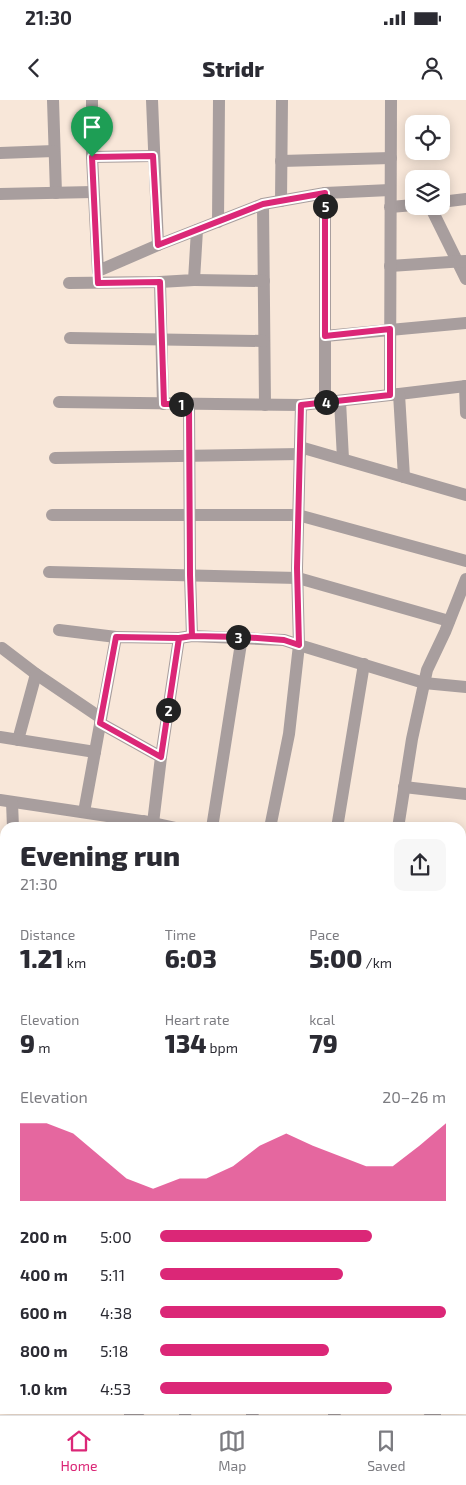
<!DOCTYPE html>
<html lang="en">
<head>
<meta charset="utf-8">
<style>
  :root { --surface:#fff; --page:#f7f7f7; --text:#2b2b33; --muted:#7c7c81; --line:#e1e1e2; --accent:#db2777 }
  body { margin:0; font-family:"Exo 2",sans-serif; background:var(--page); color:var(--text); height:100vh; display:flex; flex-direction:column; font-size:19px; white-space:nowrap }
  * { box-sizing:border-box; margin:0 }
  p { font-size:16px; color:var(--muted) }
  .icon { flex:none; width:28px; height:28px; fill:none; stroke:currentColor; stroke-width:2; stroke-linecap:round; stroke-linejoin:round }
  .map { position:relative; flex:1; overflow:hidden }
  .drawer { position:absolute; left:0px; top:722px; width:466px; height:592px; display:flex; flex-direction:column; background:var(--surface); border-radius:15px 15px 0 0; box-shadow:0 2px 12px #0003 }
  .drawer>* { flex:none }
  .buttons { position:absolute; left:405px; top:15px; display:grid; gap:10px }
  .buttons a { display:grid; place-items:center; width:45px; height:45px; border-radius:10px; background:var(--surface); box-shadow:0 2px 12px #0003; font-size:25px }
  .pin { position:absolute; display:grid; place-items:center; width:42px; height:42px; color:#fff; margin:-51px -21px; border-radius:50% 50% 50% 0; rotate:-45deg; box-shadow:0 0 5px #0007 }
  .pin .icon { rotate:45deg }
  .km { position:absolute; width:25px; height:25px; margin:-12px; border-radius:50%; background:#222; color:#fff; font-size:14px; line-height:25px; text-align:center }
  .round { display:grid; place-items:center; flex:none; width:52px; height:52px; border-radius:10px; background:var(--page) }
  .head { display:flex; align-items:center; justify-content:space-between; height:85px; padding:0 20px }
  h1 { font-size:28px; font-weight:800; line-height:38px }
  .stats { display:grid; grid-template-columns:repeat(3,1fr); gap:8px; height:85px; padding:5px 20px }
  .stats div { display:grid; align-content:center }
  .stats b { font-size:25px; font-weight:800 }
  .stats small { font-size:14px; font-weight:400 }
  .stats p { font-size:14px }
  .chart { height:140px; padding:10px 20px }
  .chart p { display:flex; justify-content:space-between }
  .chart svg { width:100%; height:90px; margin-top:5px; fill:var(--accent); opacity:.7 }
  ul { padding:0 20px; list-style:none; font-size:16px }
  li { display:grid; grid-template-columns:80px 60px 1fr; align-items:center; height:38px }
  li i { height:12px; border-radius:6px; background:var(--accent) }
  .status { display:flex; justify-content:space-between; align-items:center; height:35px; padding:0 25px; background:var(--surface); direction:ltr }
  .status svg { height:14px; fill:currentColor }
  header { display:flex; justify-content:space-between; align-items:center; height:65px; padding:0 20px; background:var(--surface); font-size:22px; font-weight:800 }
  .menu { display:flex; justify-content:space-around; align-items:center; height:70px; border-top:1px solid var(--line); background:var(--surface); font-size:14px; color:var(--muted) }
  .menu a { display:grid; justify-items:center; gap:2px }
  .menu .current { color:var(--accent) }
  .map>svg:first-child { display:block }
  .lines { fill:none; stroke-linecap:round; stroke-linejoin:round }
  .street { stroke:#a89e9e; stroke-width:12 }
  .route-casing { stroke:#fff; stroke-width:10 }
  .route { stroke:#db2777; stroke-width:6 }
</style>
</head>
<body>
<div class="status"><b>21:30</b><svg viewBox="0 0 49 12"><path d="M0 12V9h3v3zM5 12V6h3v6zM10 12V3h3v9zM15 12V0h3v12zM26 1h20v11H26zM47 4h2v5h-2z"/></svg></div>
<header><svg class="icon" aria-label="back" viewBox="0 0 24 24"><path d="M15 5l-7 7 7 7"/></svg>Stridr<svg class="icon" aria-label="person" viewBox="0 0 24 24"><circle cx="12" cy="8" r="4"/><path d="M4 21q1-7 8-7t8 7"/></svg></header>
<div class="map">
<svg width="466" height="1315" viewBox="0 0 466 1315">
  <rect width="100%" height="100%" fill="#f8e7d9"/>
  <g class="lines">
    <g class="street">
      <polyline points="53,0 56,93"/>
      <polyline points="92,0 92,57 98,171 158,145 263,104 265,305"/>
      <polyline points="152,0 158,145"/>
      <polyline points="0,53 54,51"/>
      <polyline points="92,57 153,56"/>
      <polyline points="281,61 391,58"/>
      <polyline points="325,93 390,90"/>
      <polyline points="0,94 93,92"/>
      <polyline points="281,101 282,0"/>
      <polyline points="441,102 466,99"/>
      <polyline points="263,104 325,93 325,303"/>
      <polyline points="430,106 466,179"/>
      <polyline points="390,107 414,105"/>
      <polyline points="218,122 219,0"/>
      <polyline points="390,166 465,161"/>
      <polyline points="194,180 264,181"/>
      <polyline points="160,182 163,304"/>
      <polyline points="69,183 160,182 194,180 197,130"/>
      <polyline points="325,236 466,223"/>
      <polyline points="70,238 264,241"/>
      <polyline points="465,286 466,313"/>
      <polyline points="399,294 466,286"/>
      <polyline points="390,295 391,0"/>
      <polyline points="340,301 343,359"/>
      <polyline points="59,302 301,305 297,468 299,545 424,583 466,587"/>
      <polyline points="189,304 190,475 192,536"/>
      <polyline points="301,305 399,294 404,377"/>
      <polyline points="300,347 466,395"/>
      <polyline points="55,358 300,354"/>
      <polyline points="52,415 298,415 466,461"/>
      <polyline points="49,472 298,478 449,521"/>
      <polyline points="59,530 116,537"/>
      <polyline points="2,548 36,574 101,618"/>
      <polyline points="100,623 161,657"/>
      <polyline points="0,637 95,652"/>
      <polyline points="18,640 36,574"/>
      <polyline points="404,687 466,694"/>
      <polyline points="0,700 141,721"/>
      <polyline points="12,702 13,728"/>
      <polyline points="84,712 116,537 179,538 192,536 284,540 299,545 289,634 270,728"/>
      <polyline points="144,721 176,728"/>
      <polyline points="153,723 161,657 179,538"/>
      <polyline points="212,728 242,537"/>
      <polyline points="337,728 364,564"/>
      <polyline points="398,728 412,639 427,570 445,532 466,479"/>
      <polyline points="461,751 466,751"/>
      <polyline points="461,863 466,837"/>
      <polyline points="0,1015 5,1016"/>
      <polyline points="0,1092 5,1074"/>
      <polyline points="0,1136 5,1137"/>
      <polyline points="461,1177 466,1173"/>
      <polyline points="0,1203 5,1184"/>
      <polyline points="461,1236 466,1232"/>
      <polyline points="0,1257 5,1258"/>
      <polyline points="428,1310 435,1315"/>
      <polyline points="130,1315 140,1310"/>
      <polyline points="185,1315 186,1310"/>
      <polyline points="252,1315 254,1310"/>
      <polyline points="334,1315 336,1310"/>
    </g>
  </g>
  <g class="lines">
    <defs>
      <polyline id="route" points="92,57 98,183 160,182 164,304 189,304 190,475 192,536 179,538 161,657 100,623 116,537 179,538 192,536 242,537 284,540 299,545 297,468 301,305 390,295 390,229 325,236 325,93 263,104 158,145 153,56 92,57"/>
    </defs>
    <use href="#route" class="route-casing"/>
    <use href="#route" class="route"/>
  </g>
</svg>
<div class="buttons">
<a><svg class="icon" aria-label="locate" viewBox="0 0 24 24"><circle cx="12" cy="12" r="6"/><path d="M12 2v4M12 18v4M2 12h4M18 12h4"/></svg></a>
<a><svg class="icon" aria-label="layers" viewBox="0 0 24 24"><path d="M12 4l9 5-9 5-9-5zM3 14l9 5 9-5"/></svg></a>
</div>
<div class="pin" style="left:92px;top:57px;background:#1e9e55"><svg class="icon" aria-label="arrive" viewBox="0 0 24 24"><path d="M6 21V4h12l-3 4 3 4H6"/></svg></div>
<b class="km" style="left:181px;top:304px">1</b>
<b class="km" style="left:168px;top:610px">2</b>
<b class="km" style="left:238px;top:537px">3</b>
<b class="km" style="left:326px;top:302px">4</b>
<b class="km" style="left:325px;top:106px">5</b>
<section class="drawer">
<div class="head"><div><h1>Evening run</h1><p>21:30</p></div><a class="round"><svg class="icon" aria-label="share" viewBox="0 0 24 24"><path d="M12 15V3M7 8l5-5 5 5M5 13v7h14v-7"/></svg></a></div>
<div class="stats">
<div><p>Distance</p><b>1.21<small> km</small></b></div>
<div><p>Time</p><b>6:03</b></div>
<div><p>Pace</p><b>5:00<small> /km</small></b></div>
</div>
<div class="stats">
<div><p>Elevation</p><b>9<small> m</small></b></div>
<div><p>Heart rate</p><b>134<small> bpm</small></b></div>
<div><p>kcal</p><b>79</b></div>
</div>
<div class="chart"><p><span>Elevation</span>20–26 m</p>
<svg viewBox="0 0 160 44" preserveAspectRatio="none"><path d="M0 44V6L10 6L20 11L30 22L40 33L50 38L60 33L70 33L80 27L90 17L100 11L110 17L120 22L130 27L140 27L150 17L160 6V44z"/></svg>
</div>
<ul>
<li><b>200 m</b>5:00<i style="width:74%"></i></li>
<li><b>400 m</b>5:11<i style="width:64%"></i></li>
<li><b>600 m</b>4:38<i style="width:100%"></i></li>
<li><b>800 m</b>5:18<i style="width:59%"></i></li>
<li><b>1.0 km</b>4:53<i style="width:81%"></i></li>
</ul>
</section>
</div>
<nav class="menu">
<a class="current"><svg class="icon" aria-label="home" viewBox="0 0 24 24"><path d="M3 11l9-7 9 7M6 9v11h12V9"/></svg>Home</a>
<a><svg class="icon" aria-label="map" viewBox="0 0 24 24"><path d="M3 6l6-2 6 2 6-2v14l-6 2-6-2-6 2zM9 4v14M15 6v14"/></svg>Map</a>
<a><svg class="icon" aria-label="saved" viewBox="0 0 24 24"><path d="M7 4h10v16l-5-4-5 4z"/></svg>Saved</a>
</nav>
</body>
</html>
